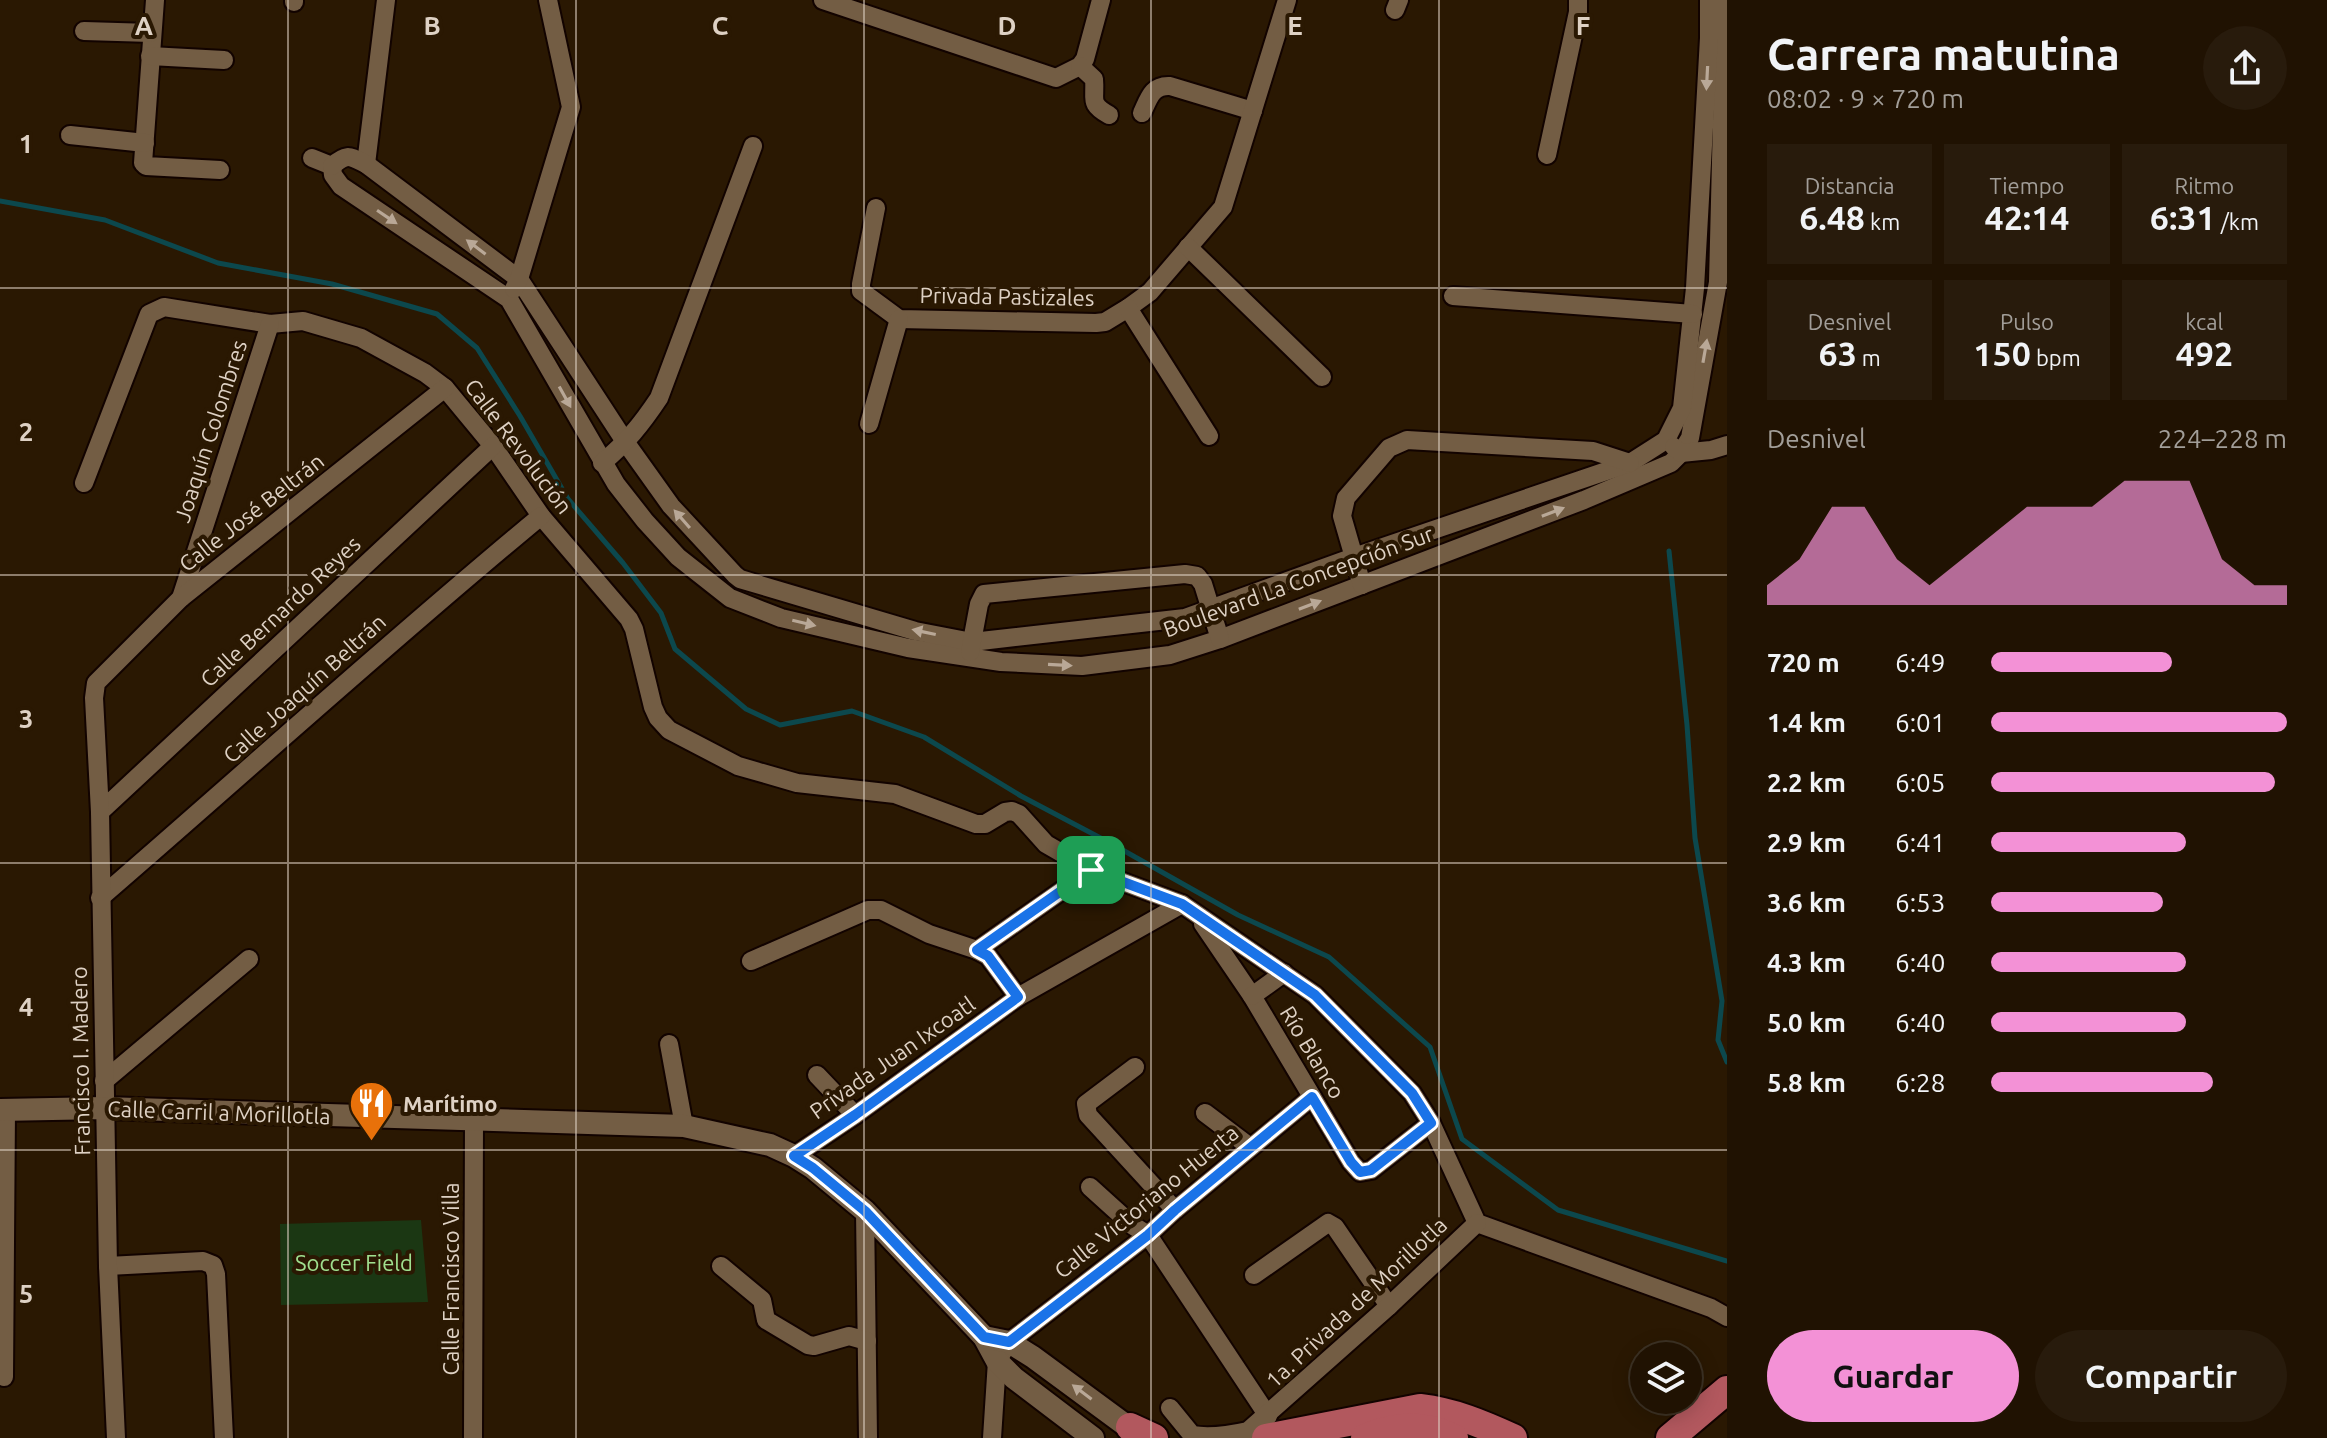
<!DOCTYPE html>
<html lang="es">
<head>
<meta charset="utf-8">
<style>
  :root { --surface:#201202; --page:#281b0c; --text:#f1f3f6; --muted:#a29e99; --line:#3d3224; --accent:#f391d6 }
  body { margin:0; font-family:Ubuntu,sans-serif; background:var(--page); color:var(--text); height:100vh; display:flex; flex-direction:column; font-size:30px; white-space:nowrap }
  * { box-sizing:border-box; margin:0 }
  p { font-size:26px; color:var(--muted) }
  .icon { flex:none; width:44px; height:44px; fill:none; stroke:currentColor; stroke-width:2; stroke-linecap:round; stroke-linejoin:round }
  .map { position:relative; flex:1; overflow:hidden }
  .panel { display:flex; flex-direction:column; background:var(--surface); width:600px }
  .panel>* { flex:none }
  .tools { position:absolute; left:1630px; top:1342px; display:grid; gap:16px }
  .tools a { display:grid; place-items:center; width:72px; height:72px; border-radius:50%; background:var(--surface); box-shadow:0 4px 20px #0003,0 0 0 2px var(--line); font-size:40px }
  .pin { position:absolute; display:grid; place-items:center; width:68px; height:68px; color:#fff; margin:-34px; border-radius:16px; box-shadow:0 4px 12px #0006 }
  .round { display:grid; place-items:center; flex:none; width:84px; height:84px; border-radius:42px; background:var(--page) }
  .overview { display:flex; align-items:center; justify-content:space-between; height:136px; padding:0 40px }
  h1 { font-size:44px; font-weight:700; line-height:60px }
  .stats { display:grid; grid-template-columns:repeat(3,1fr); gap:12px; height:136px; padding:8px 40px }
  .stats div { display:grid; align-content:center; border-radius:0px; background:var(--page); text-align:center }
  .stats b { font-size:34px; font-weight:700 }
  .stats small { font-size:22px; font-weight:400 }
  .stats p { font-size:22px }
  .chart { height:224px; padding:16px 40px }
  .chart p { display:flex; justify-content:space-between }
  .chart svg { width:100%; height:144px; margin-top:8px; fill:var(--accent); opacity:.7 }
  .action { display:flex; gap:16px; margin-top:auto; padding:16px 40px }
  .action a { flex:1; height:92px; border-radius:48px; background:var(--accent); color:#111; font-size:32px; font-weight:700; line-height:92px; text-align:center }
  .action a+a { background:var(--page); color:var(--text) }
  ul { padding:0 40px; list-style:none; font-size:26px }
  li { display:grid; grid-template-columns:128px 96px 1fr; align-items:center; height:60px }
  li i { height:20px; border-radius:10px; background:var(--accent) }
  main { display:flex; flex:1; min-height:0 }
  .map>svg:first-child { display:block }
  .green { fill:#1b3713 }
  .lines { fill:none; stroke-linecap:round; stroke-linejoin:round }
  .stream { stroke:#0c484d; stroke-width:5 }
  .minor-casing { stroke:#120300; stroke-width:22 }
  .tertiary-casing { stroke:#120300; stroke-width:26 }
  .primary-casing { stroke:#120300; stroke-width:32 }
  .minor { stroke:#735d44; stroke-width:18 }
  .tertiary { stroke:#735d44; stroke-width:22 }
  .primary { stroke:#b2585e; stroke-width:28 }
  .oneway { fill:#b9a897 }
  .route-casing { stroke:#fff; stroke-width:16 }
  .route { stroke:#1a73e8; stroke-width:10 }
  .grid { fill:none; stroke:#ded1c4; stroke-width:2; stroke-opacity:0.55 }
  .labels { text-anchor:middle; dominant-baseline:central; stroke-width:8; stroke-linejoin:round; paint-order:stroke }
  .street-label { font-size:22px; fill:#ded1c4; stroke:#2a1802 }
  .poi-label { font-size:22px; font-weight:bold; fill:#ded1c4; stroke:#2a1802; text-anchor:start }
  .park-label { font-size:22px; fill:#a0e08f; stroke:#2a1802 }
  .grid-label { font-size:26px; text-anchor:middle; font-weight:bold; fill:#ded1c4; stroke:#2a1802; stroke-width:8; stroke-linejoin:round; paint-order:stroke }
</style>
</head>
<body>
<main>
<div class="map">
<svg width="1727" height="1438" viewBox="0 0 1727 1438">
  <rect width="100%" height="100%" fill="#2a1802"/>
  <polygon class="green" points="421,1220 428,1302 281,1305 280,1224"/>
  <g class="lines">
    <g class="stream">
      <polyline points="0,201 105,220 218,263 332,284 437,314 477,348 520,416 568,499 623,563 661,613 675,649 746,709 780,725 852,711 924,737 1021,796 1112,844 1238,915 1329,957 1430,1047 1462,1139 1558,1210 1727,1261"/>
      <polyline points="1669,551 1687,725 1695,838 1722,1001 1718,1040 1727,1062"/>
    </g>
    <defs>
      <g id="minor">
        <polyline points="155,0 143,163 146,166 220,170"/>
        <polyline points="823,0 1056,78 1080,66 1085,59 1101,0"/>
        <polyline points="294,2 294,0"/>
        <polyline points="1395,10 1399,0"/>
        <polyline points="84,31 151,33"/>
        <polyline points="150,56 224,60"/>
        <path d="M1080,66L1094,79C1096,100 1088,103 1109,115"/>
        <path d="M1142,113C1149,98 1152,85 1170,86L1253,111"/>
        <polyline points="70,135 145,143"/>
        <polyline points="1547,155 1578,12 1578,0"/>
        <polyline points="312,158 332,166"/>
        <polyline points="366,164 386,0"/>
        <polyline points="332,166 333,175 341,186 509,299 616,484 645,521 678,557 730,598 781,618 908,648 1001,662 1082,666 1170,655 1220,639 1584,500 1671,463 1681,453 1690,438 1718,282 1725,0"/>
        <path d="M332,166C347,153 349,156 366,164L519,279L626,443L671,506L735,575L740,579L915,631L972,642L1185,618L1354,557L1630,463L1666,440L1682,408L1695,288L1709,38V0"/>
        <polyline points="876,208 861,284 861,291 899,319 1096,323 1105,322 1128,308 1150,292 1223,207 1287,0"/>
        <polyline points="1188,247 1322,377"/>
        <polyline points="514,289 519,279 571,107 548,0"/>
        <polyline points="1453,296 1693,314"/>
        <polyline points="1128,308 1209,436"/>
        <polyline points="869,424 899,319"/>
        <polyline points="1674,447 1681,453 1711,450 1727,445"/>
        <path d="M602,463C627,442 641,425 659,398L753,146"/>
        <polyline points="84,483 149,314 164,307 270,324 303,321 361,338 425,373 445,388 493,446 541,516 629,619 634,629 653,707 658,718 669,730 738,766 797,783 895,794 976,824 985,824 1005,812 1012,811 1019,814 1046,844 1091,870 1182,904 1315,995 1412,1093 1431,1123 1477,1223 1711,1308 1727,1317"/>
        <polyline points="1362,585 1342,516 1346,498 1389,448 1407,440 1593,451 1630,463"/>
        <polyline points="181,598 270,324"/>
        <polyline points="970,652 979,604 984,594 1185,574 1197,576 1203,584 1220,639"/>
        <polyline points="100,812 493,446"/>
        <path d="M100,898C247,771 391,640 541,516"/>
        <polyline points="1203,924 1252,996 1351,1162 1360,1172 1371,1170 1431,1123"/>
        <polyline points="977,950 1091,870"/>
        <polyline points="751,961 868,910 881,910 929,934 977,950 988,956 1018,997"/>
        <polyline points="1252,996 1284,973"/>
        <polyline points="669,1044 684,1126"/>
        <polyline points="1135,1067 1086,1104 1088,1115 1175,1210"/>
        <polyline points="817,1075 855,1115"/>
        <polyline points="104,1081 249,959"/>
        <polyline points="1205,1113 1250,1147"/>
        <polyline points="794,1156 855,1115 1018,997 1182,904"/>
        <polyline points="1090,1187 1132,1225 1148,1235 1268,1416"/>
        <polyline points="865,1211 868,1438"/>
        <polyline points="108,1266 203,1261 213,1265 216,1274 224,1438"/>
        <polyline points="721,1266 762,1300 766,1320 808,1345 814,1346 849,1336 867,1341"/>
        <polyline points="1254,1275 1328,1223 1335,1227 1389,1306"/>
        <polyline points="4,1377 6,1110"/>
        <path d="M1170,1408L1192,1435C1210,1438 1230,1435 1248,1431L1389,1306L1477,1223"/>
        <polyline points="116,1438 108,1266 100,812 94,698 96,683 181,598 445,388"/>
        <polyline points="473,1438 474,1121"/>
        <polyline points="992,1438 997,1361 1009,1342 1148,1235 1175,1210 1312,1097"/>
      </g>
      <g id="tertiary">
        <polyline points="0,1110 104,1108 684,1126 770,1145 794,1156 813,1168 865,1211 984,1337 997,1361 1014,1378 1093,1438"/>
        <polyline points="984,1337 1009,1342 1033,1357 1143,1438"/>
      </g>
      <g id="primary">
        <polyline points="1130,1427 1154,1438"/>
        <path d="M1266,1438L1420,1408C1454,1412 1482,1424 1513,1438"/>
        <path d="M1365,1438C1394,1425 1424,1423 1454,1438"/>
        <polyline points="1670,1438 1727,1390"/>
      </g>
    </defs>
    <use href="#minor" class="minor-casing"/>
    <use href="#tertiary" class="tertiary-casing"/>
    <use href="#primary" class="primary-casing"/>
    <use href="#minor" class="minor"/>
    <use href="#tertiary" class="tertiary"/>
    <use href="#primary" class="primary"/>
  </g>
  <defs><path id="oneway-solid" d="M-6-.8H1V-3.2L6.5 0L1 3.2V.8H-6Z" transform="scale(2)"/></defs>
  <g class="oneway">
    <use href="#oneway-solid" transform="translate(1707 78) rotate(93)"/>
    <use href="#oneway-solid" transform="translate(387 217) rotate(34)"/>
    <use href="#oneway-solid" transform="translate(476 247) rotate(-143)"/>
    <use href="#oneway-solid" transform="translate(1705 351) rotate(-80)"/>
    <use href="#oneway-solid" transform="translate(565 397) rotate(61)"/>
    <use href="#oneway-solid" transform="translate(1553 512) rotate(-21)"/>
    <use href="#oneway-solid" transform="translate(682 519) rotate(-131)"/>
    <use href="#oneway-solid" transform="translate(1310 605) rotate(-21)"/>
    <use href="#oneway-solid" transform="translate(804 623) rotate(13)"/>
    <use href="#oneway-solid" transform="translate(924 632) rotate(-168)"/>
    <use href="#oneway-solid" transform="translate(1060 665) rotate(3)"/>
    <use href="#oneway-solid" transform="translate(1082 1392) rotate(-143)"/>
  </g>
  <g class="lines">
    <defs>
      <polygon id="route" points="1091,870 1182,904 1315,995 1412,1093 1431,1123 1371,1170 1360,1172 1351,1162 1312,1097 1175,1210 1148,1235 1009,1342 984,1337 865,1211 813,1168 794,1156 855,1115 1018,997 988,956 977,950"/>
    </defs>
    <use href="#route" class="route-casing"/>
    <use href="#route" class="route"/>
  </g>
  <path class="grid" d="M288,0V1438M576,0V1438M864,0V1438M1151,0V1438M1439,0V1438M0,288H1727M0,575H1727M0,863H1727M0,1150H1727"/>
  <defs>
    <symbol id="restaurant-pin" viewBox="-11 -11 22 30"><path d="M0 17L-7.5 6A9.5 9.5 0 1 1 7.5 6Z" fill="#e8710a" stroke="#2a1802"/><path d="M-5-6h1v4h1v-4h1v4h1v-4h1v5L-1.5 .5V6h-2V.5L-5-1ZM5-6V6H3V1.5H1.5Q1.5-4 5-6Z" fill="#fff"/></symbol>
  </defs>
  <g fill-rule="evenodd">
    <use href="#restaurant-pin" x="346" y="1078" width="51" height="69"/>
  </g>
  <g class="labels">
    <g class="street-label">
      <text transform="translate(1007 296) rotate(1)">Privada Pastizales</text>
      <text transform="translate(210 431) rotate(-72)">Joaquín Colombres</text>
      <text transform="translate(519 446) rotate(53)">Calle Revolución</text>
      <text transform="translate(251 512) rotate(-38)">Calle José Beltrán</text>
      <text transform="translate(1298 581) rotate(-20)">Boulevard La Concepción Sur</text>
      <text transform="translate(280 611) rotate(-43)">Calle Bernardo Reyes</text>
      <text transform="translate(304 688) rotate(-42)">Calle Joaquín Beltrán</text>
      <text transform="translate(1313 1052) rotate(59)">Río Blanco</text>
      <text transform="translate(892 1057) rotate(-35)">Privada Juan Ixcoatl</text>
      <text transform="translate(80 1061) rotate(-91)">Francisco I. Madero</text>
      <text transform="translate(219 1112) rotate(2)">Calle Carril a Morillotla</text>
      <text transform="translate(1146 1201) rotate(-39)">Calle Victoriano Huerta</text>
      <text transform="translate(450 1279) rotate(-90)">Calle Francisco Villa</text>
      <text transform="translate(1356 1302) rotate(-43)">1a. Privada de Morillotla</text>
    </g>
    <g class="poi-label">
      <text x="403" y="1103">Marítimo</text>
    </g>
    <g class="park-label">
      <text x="354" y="1262">Soccer Field</text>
    </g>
  </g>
  <g class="grid-label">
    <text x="144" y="35">A</text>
    <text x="432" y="35">B</text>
    <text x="720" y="35">C</text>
    <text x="1007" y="35">D</text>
    <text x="1295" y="35">E</text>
    <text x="1583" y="35">F</text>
    <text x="26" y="153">1</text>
    <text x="26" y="441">2</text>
    <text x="26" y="728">3</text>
    <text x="26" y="1016">4</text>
    <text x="26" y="1303">5</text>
  </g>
</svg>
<div class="tools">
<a><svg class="icon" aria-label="layers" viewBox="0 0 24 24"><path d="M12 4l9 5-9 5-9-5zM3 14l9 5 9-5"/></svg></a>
</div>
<div class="pin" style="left:1091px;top:870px;background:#1e9e55"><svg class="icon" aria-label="arrive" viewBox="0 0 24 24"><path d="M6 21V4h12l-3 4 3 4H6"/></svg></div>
</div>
<section class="panel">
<div class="overview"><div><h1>Carrera matutina</h1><p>08:02 · 9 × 720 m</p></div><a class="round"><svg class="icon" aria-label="share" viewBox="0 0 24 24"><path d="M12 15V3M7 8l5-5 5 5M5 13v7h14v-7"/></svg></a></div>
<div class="stats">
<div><p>Distancia</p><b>6.48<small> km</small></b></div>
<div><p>Tiempo</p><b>42:14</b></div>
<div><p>Ritmo</p><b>6:31<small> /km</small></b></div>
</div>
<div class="stats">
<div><p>Desnivel</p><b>63<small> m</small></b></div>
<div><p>Pulso</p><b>150<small> bpm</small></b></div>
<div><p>kcal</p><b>492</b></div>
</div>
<div class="chart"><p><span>Desnivel</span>224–228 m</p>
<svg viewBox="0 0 160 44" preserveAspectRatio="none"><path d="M0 44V38L10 30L20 14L30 14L40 30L50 38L60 30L70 22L80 14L90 14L100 14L110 6L120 6L130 6L140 30L150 38L160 38V44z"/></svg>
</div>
<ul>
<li><b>720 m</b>6:49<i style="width:61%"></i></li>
<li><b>1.4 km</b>6:01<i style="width:100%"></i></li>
<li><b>2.2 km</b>6:05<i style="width:96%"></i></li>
<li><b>2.9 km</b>6:41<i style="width:66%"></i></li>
<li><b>3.6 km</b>6:53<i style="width:58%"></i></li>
<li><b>4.3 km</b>6:40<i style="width:66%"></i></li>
<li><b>5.0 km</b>6:40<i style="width:66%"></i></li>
<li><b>5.8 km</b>6:28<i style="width:75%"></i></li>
</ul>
<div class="action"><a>Guardar</a><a>Compartir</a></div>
</section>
</main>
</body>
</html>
